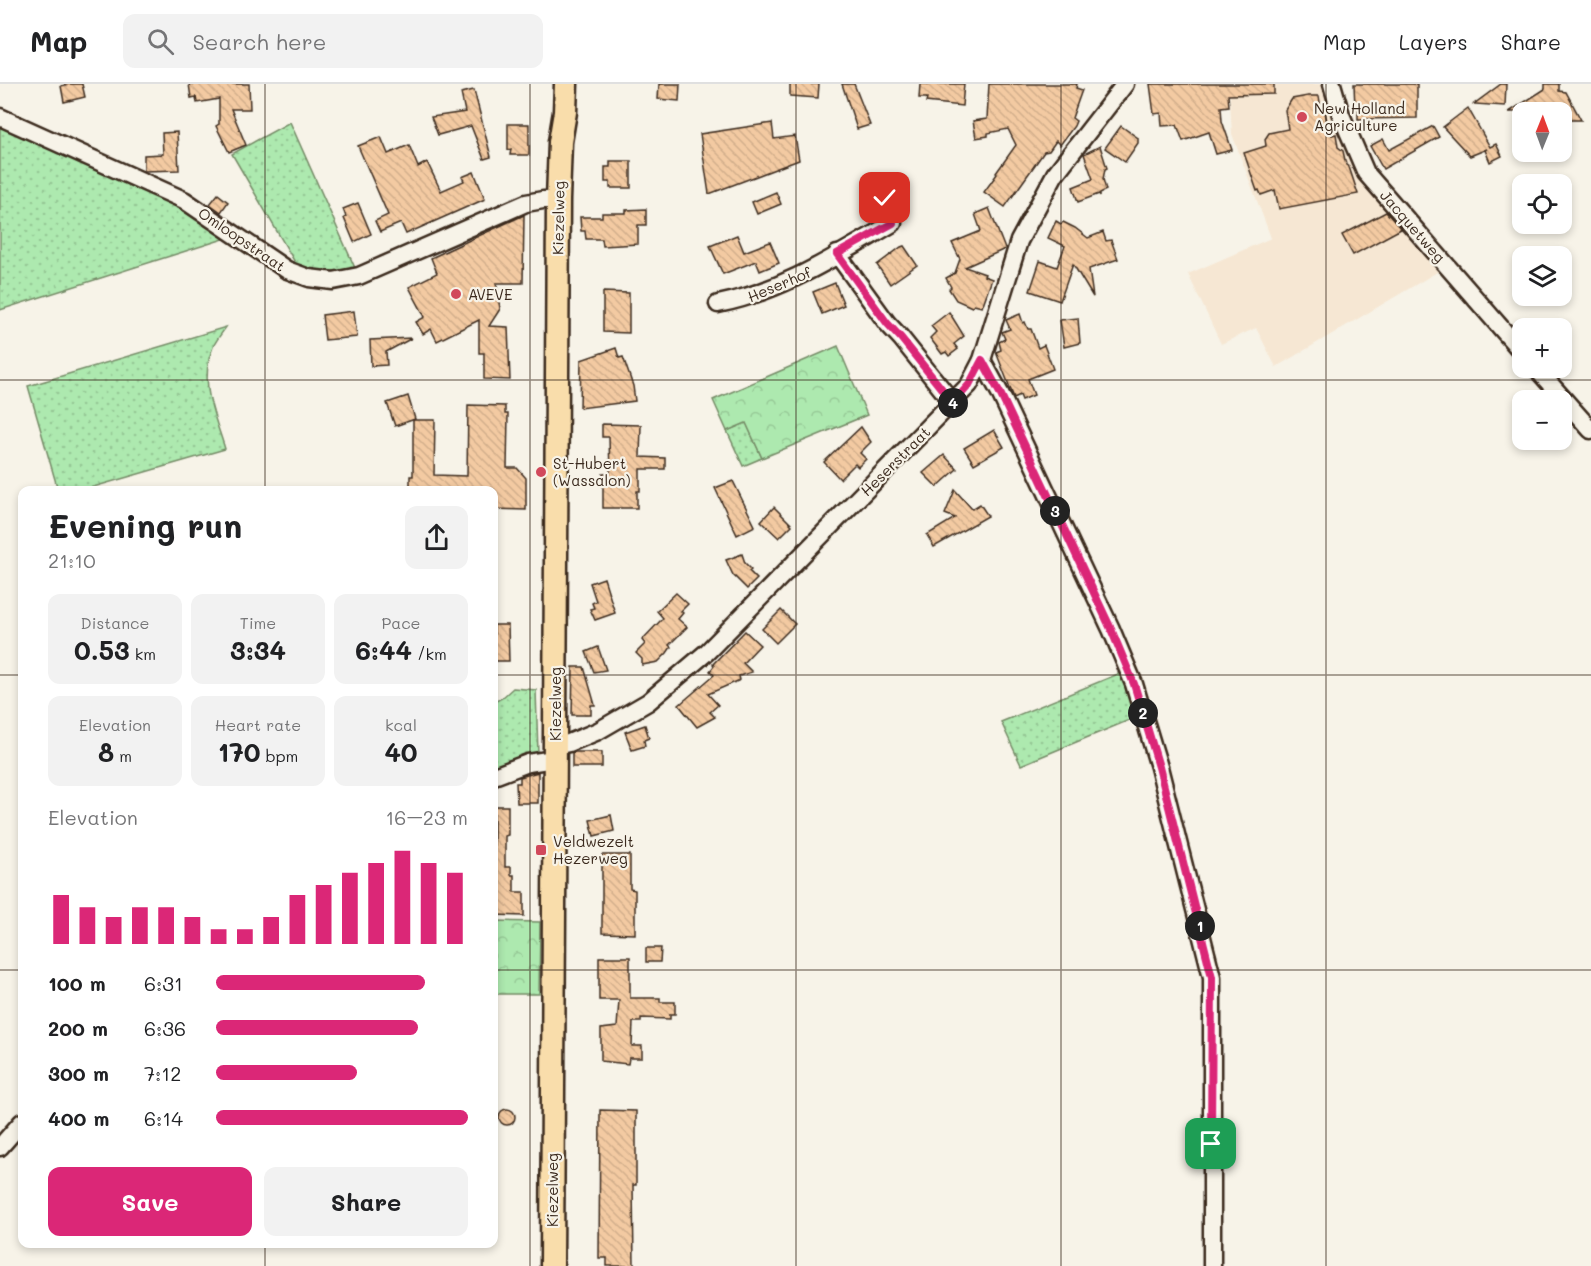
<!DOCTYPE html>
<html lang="en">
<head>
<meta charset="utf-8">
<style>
  :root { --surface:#fff; --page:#f2f2f2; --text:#202124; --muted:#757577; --line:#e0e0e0; --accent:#db2777 }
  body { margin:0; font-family:Mali,sans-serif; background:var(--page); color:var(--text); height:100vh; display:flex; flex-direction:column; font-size:22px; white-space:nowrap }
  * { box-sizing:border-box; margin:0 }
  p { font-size:20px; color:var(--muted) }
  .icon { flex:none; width:33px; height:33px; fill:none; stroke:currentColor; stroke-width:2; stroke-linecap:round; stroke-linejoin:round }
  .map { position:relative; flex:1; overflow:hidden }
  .side { position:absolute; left:18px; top:402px; width:480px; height:762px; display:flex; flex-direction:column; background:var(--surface); border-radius:12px; box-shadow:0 3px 9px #0003 }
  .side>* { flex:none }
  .needle { width:39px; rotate:1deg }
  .fabs { position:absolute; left:1512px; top:18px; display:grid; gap:12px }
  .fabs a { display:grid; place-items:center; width:60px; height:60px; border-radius:12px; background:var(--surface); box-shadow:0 3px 9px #0003; font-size:30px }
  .pin { position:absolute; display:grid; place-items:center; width:51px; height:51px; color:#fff; margin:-26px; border-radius:12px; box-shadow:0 3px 9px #0006 }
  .km { position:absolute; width:30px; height:30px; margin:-15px; border-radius:50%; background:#222; color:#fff; font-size:16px; line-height:30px; text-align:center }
  .round { display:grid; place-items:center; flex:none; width:63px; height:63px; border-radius:12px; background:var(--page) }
  .headline { display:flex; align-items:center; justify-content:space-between; height:102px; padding:0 30px }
  h1 { font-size:33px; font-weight:800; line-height:45px }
  .stats { display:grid; grid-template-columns:repeat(3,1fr); gap:9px; height:102px; padding:6px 30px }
  .stats div { display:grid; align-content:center; border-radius:12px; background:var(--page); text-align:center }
  .stats b { font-size:26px; font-weight:800 }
  .stats small { font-size:16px; font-weight:400 }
  .stats p { font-size:16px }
  .chart { height:168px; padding:12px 30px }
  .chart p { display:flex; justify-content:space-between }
  .chart svg { width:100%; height:108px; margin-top:6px; stroke:var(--accent); stroke-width:6 }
  .primary-button { display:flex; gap:12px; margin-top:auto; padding:12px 30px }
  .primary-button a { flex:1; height:69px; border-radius:12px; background:var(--accent); color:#fff; font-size:24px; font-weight:800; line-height:69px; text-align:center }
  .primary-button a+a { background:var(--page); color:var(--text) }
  ul { padding:0 30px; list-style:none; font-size:20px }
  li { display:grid; grid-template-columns:96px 72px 1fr; align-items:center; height:45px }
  li i { height:15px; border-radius:8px; background:var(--accent) }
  header { display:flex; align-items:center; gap:36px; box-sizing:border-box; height:84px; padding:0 30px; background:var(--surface); border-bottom:2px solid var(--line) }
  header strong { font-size:28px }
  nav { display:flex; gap:33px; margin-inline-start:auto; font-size:21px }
  .search { width:420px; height:54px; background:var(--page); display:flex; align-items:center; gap:15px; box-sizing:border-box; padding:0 21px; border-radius:12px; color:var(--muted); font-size:22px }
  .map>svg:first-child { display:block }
  .built { fill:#f6e7d3 }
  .grass { fill:url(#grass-dots); stroke:#748a66; stroke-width:1.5 }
  .forest { fill:url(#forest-crowns); stroke:#748a66; stroke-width:1.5 }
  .building { fill:url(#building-back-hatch); stroke:#3b2a1e; stroke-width:1.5 }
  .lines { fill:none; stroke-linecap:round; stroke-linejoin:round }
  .minor-casing { stroke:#3b2a1e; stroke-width:21 }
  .major-casing { stroke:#3b2a1e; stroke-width:27 }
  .minor { stroke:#f7f3e8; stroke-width:16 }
  .major { stroke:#f9ddab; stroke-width:22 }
  .route-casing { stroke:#fff; stroke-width:12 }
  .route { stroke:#db2777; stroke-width:8 }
  .grid { fill:none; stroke:#3b2a1e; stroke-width:1.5; stroke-opacity:0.55 }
  .poi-dot { fill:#d1495b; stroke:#f7f3e8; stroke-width:2 }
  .labels { text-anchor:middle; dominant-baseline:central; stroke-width:4.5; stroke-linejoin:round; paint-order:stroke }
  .poi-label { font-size:15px; fill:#3b2a1e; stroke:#f7f3e8; text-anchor:start }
  .street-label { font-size:15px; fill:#3b2a1e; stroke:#f7f3e8 }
</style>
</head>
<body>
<header>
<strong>Map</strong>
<div class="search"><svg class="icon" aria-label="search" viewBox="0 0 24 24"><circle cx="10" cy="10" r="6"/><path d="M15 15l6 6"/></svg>Search here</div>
<nav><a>Map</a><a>Layers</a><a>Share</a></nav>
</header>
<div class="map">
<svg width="1591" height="1182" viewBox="0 0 1591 1182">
  <defs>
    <pattern id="grass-dots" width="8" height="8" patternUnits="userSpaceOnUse" patternTransform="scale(1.5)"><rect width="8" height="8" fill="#ade9af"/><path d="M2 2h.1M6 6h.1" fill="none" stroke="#96c896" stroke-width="1.8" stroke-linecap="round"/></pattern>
    <pattern id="forest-crowns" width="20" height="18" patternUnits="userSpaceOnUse" patternTransform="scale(1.5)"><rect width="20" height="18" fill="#ade9af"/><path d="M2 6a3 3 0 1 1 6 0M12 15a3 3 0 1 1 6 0" fill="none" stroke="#96c896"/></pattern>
    <pattern id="building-back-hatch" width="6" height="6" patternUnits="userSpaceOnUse" patternTransform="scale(1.5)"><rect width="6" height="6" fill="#f3caa2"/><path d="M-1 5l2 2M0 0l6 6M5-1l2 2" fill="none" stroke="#d1ae8b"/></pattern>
  </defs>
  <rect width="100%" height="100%" fill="#f7f3e8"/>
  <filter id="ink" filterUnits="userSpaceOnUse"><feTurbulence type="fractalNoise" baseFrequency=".0167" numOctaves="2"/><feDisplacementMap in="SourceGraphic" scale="12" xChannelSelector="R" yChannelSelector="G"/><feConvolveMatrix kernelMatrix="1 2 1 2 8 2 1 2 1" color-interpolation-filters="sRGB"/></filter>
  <g filter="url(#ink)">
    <polygon class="built" points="1229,0 1326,0 1349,72 1357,85 1444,184 1276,283 1256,244 1221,260 1188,190 1271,154 1232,50"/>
    <g class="grass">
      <polygon points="0,38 171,115 230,153 0,226"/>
      <polygon points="290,38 355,184 342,187 300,187 232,70"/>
      <path d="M226,243C222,249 216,256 213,263C198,297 215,332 225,365L83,406H58L28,302Z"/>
      <polygon points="746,338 762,374 743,382 727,347"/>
      <polygon points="1123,588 1139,632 1021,681 1001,638"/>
      <polygon points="513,604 536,606 538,670 494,684 494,618 502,614"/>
    </g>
    <g class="forest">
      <polygon points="838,262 867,331 762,374 746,339 727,347 713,316"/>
      <polygon points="494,837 540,838 539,910 494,910"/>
    </g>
    <g class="building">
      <polygon points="69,0 82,0 85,13 64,18 61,2"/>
      <polygon points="189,0 249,0 250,25 231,25 246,61 229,68 216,42 219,40 219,15 197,19 196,13 191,14"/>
      <polygon points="659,0 680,0 679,17 658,15"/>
      <polygon points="790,0 819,0 818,14 790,12"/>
      <polygon points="842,0 854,0 870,41 857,45"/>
      <polygon points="920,0 964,0 962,22 926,18 927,14 919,14"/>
      <polygon points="989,0 1077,0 1076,4 1082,6 1072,34 1076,37 1074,42 1060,61 1056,57 1049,67 1044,68 1005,123 984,108 997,90 996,89 1016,61 1008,45 988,49 988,52 976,54 973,37 987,35"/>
      <polygon points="1150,0 1274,0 1274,10 1228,11 1229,22 1221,23 1222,37 1232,66 1216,70 1209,48 1183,57 1177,41 1162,42 1161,29 1154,30"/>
      <polygon points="1354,0 1417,0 1417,34 1358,35 1358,25 1355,24"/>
      <polygon points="1501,0 1506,0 1505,22 1474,20"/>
      <polygon points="1545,0 1559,0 1559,7 1566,8 1581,36 1562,36 1562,28 1509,28 1545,5"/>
      <polygon points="474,6 491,73 484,75 471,42 438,51 431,33 465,28 461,9"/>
      <polygon points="1308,12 1319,12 1321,25 1324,24 1327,37 1329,37 1332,51 1336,50 1338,63 1343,67 1346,81 1349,83 1358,110 1279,125 1275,106 1261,111 1259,106 1257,107 1244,69 1266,62 1265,55 1269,49 1288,45 1285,26 1292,15"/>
      <polygon points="1468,24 1490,63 1496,60 1502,72 1490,78 1485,66 1487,65 1470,72 1443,43"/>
      <polygon points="772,39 774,55 795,52 799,76 709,110 700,50"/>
      <polygon points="508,40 529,40 529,71 510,71 511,65 508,66"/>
      <polygon points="1121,42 1138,54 1138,59 1125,78 1105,64"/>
      <polygon points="1433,42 1439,53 1383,85 1370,62 1383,55 1389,66"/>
      <polygon points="177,48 179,86 144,87 144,71 163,70 162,49"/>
      <polygon points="381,53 388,70 409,61 418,83 427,78 441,107 464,97 462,93 474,88 485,115 406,150 401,139 380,148 375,137 388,131 358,62"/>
      <polygon points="1100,62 1107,84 1105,85 1103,95 1106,106 1100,109 1100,112 1099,110 1078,118 1073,103 1093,95 1084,70"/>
      <polygon points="610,77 631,77 631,104 610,104 610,98 605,98 605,83 610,83"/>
      <polygon points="776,108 781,120 757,130 752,118"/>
      <polygon points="218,110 228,118 221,128 210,120"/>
      <polygon points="358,119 371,150 354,158 344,134 346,133 343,125"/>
      <polygon points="989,124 1005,165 965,183 985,190 984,192 992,195 982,223 974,221 972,223 956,216 949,205 951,203 946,194 955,189 960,175 952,159 981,147 975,130"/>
      <polygon points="646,125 646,141 638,141 638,160 603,162 602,155 586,155 585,147 581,147 580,133 602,133 602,129 626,129 626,126"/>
      <polygon points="1386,128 1401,145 1353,171 1342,151"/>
      <polygon points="524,131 523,199 496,199 500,216 499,218 500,225 489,242 508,243 510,296 484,295 484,269 479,269 479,236 437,257 431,245 423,250 416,238 425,233 409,203 437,189 431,174"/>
      <polygon points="1056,137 1061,140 1063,138 1075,144 1088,154 1103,148 1106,157 1111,156 1118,175 1089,185 1093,213 1073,180 1060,217 1030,207 1040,177 1057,183 1065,162 1048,154"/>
      <polygon points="737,151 744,168 770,158 779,179 760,187 756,177 723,190 710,162"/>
      <polygon points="904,162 917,181 890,200 877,181 901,163"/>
      <polygon points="835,199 844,221 822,230 813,208"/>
      <polygon points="603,208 629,209 629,249 603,248"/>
      <polygon points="354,227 357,253 325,256 322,231"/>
      <polygon points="949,228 964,252 954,260 958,265 949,272 946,268 942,270 930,254 936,248 931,242"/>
      <polygon points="1020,230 1023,239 1025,238 1028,245 1031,245 1038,264 1044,261 1053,285 1028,295 1034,311 1022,316 1020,311 1014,314 996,268 1001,266 999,258 1005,255 1002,248 1010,245 1006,236"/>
      <polygon points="1078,234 1080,259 1064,263 1060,236"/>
      <polygon points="412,254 386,268 387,281 371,282 370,256"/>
      <polygon points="616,264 619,274 623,273 633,302 635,317 580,324 581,276"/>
      <polygon points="408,312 415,335 395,342 387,319"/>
      <polygon points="468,321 505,322 505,330 508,330 507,384 517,384 526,394 526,426 494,425 494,406 410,406 410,392 413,392 413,336 435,336 434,391 467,392"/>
      <polygon points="602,340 641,341 640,373 665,374 665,385 640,385 640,407 637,407 637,424 603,424 603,390 610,390 609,353 602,353"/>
      <polygon points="861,343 871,358 860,369 866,375 858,383 855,380 840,395 824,378"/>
      <polygon points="994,346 1004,363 974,380 964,364"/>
      <polygon points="944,371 957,385 937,403 923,389"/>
      <polygon points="733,397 755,442 737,451 715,404"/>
      <polygon points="955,406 972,425 980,420 988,432 934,463 927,451 955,434 945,430"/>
      <polygon points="774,423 792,441 779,454 761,437"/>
      <polygon points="742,470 745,479 751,485 749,487 757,495 747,505 733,491 726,476"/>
      <polygon points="604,494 615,529 595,536 590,525 594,524 592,519 596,517 590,499"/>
      <polygon points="676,509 688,520 681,527 683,529 678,535 687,543 669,561 671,563 667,569 658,578 642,581 642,575 636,569 645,560 642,556 663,534 657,527"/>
      <polygon points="781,526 795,540 776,559 762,545"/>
      <polygon points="494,541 508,541 509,577 494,577"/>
      <polygon points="745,547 760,561 743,579 752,588 739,592 740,596 708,610 718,621 710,628 715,633 697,643 679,621 714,591 710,587 714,582 713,580"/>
      <polygon points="598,563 606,586 594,588 586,568"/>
      <polygon points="573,583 584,583 595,621 591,621 591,631 572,631"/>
      <polygon points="645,641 649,654 644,656 645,662 632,666 625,648"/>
      <polygon points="575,668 602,668 602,683 572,683 572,669"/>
      <polygon points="538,688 538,719 517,719 516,699 520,699 520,693"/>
      <polygon points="494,722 508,722 508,751 505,752 505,783 511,783 511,791 514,791 514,808 524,808 524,832 494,831"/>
      <polygon points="611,731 614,747 594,752 590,736"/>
      <polygon points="602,771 630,771 630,805 635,806 635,850 602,849"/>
      <polygon points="646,864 661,864 660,878 646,878"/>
      <polygon points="599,873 630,873 630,914 660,914 660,918 675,918 675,930 670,930 670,935 641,934 641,938 633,938 632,962 642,962 642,974 629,974 628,980 601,977 601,945 617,943 619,916 599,916"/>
      <circle cx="507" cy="1033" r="8"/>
      <polygon points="600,1026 636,1027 636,1101 633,1101 634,1182 607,1182 607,1174 599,1174"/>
    </g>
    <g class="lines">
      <defs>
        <g id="minor">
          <polyline points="1332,0 1341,31 1366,89 1522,268"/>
          <polyline points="0,33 184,116 287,186 309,194 333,197 359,192 526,119 543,116 558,116"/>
          <polyline points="837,170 887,239 901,254 953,319"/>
          <path d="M718,220C783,207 836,172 893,139L885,114"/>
          <polyline points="982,276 1000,309 1111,545 1134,600 1159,683 1212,893 1212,1182"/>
          <polyline points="1536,284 1591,346"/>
          <polyline points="555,662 569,659 598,647 648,618 707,568 969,301 982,276 1019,157 1055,90 1125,0"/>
          <polyline points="494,692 528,679 554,675"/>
          <polyline points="0,1063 22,1038"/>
        </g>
        <polyline id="major" points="552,1182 558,116 560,58 565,28 566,0"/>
      </defs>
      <use href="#minor" class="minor-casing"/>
      <use href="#major" class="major-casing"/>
      <use href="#minor" class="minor"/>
      <use href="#major" class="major"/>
    </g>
  </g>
  <g class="lines" filter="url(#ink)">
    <defs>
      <polyline id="route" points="885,114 893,139 837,170 887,239 901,254 953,319 969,301 982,276 1000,309 1111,545 1134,600 1159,683 1212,893 1211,1060"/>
    </defs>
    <use href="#route" class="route-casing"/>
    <use href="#route" class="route"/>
  </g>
  <path class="grid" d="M265,0V406M530,0V1182M796,0V1182M1061,0V1182M1326,0V1182M0,296H1591M0,591H22M494,591H1591M0,886H22M494,886H1591M265,1160V1182"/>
  <g class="poi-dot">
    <circle cx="1302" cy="33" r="6"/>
    <circle cx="456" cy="210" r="6"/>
    <circle cx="541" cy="388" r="6"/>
    <rect x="535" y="760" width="12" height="12" rx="3"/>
  </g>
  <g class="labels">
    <g class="poi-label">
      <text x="1314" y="24">New Holland<tspan x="1314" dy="17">Agriculture</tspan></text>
      <text x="468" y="210">AVEVE</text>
      <text x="553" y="379">St-Hubert<tspan x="553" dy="17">(Wassalon)</tspan></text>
      <text x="553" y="757">Veldwezelt<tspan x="553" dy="17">Hezerweg</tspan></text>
    </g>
    <g class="street-label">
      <text transform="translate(558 134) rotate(-89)">Kiezelweg</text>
      <text transform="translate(1413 142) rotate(49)">Jacquetweg</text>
      <text transform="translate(242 155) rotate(34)">Omloopstraat</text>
      <text transform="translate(779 200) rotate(-23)">Heserhof</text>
      <text transform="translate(895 377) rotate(-45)">Heserstraat</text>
      <text transform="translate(555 620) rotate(-90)">Kiezelweg</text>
      <text transform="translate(552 1106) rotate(-90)">Kiezelweg</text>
    </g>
  </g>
</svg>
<div class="fabs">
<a><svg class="needle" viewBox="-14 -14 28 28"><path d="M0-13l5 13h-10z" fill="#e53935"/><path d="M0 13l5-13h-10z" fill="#757577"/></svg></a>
<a><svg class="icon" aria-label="locate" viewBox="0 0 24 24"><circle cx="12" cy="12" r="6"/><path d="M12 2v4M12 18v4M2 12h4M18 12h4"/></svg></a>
<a><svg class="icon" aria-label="layers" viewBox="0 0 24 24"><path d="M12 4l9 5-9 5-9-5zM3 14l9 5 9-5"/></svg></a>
<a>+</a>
<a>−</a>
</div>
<div class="pin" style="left:1211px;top:1060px;background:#1e9e55"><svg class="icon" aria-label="arrive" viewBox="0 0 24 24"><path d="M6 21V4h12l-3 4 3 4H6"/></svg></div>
<div class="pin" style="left:885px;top:114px;background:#d93025"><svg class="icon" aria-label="check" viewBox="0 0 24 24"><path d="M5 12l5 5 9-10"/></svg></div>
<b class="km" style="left:1200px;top:842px">1</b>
<b class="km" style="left:1143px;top:629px">2</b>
<b class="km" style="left:1055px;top:427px">3</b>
<b class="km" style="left:953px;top:319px">4</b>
<section class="side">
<div class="headline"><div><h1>Evening run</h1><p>21:10</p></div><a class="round"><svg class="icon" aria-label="share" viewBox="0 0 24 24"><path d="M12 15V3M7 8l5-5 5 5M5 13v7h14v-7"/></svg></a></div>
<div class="stats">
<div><p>Distance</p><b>0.53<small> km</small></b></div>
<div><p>Time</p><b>3:34</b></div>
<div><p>Pace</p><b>6:44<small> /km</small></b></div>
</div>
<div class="stats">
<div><p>Elevation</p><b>8<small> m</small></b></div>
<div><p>Heart rate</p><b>170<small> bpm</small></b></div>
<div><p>kcal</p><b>40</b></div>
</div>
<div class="chart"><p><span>Elevation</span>16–23 m</p>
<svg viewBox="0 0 160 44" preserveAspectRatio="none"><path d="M5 44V24M15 44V29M25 44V33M35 44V29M45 44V29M55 44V33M65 44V38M75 44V38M85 44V33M95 44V24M105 44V20M115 44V15M125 44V11M135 44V6M145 44V11M155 44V15"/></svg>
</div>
<ul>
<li><b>100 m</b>6:31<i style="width:83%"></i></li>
<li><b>200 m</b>6:36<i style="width:80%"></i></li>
<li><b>300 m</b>7:12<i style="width:56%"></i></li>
<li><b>400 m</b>6:14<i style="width:100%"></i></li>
</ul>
<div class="primary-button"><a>Save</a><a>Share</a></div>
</section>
</div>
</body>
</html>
